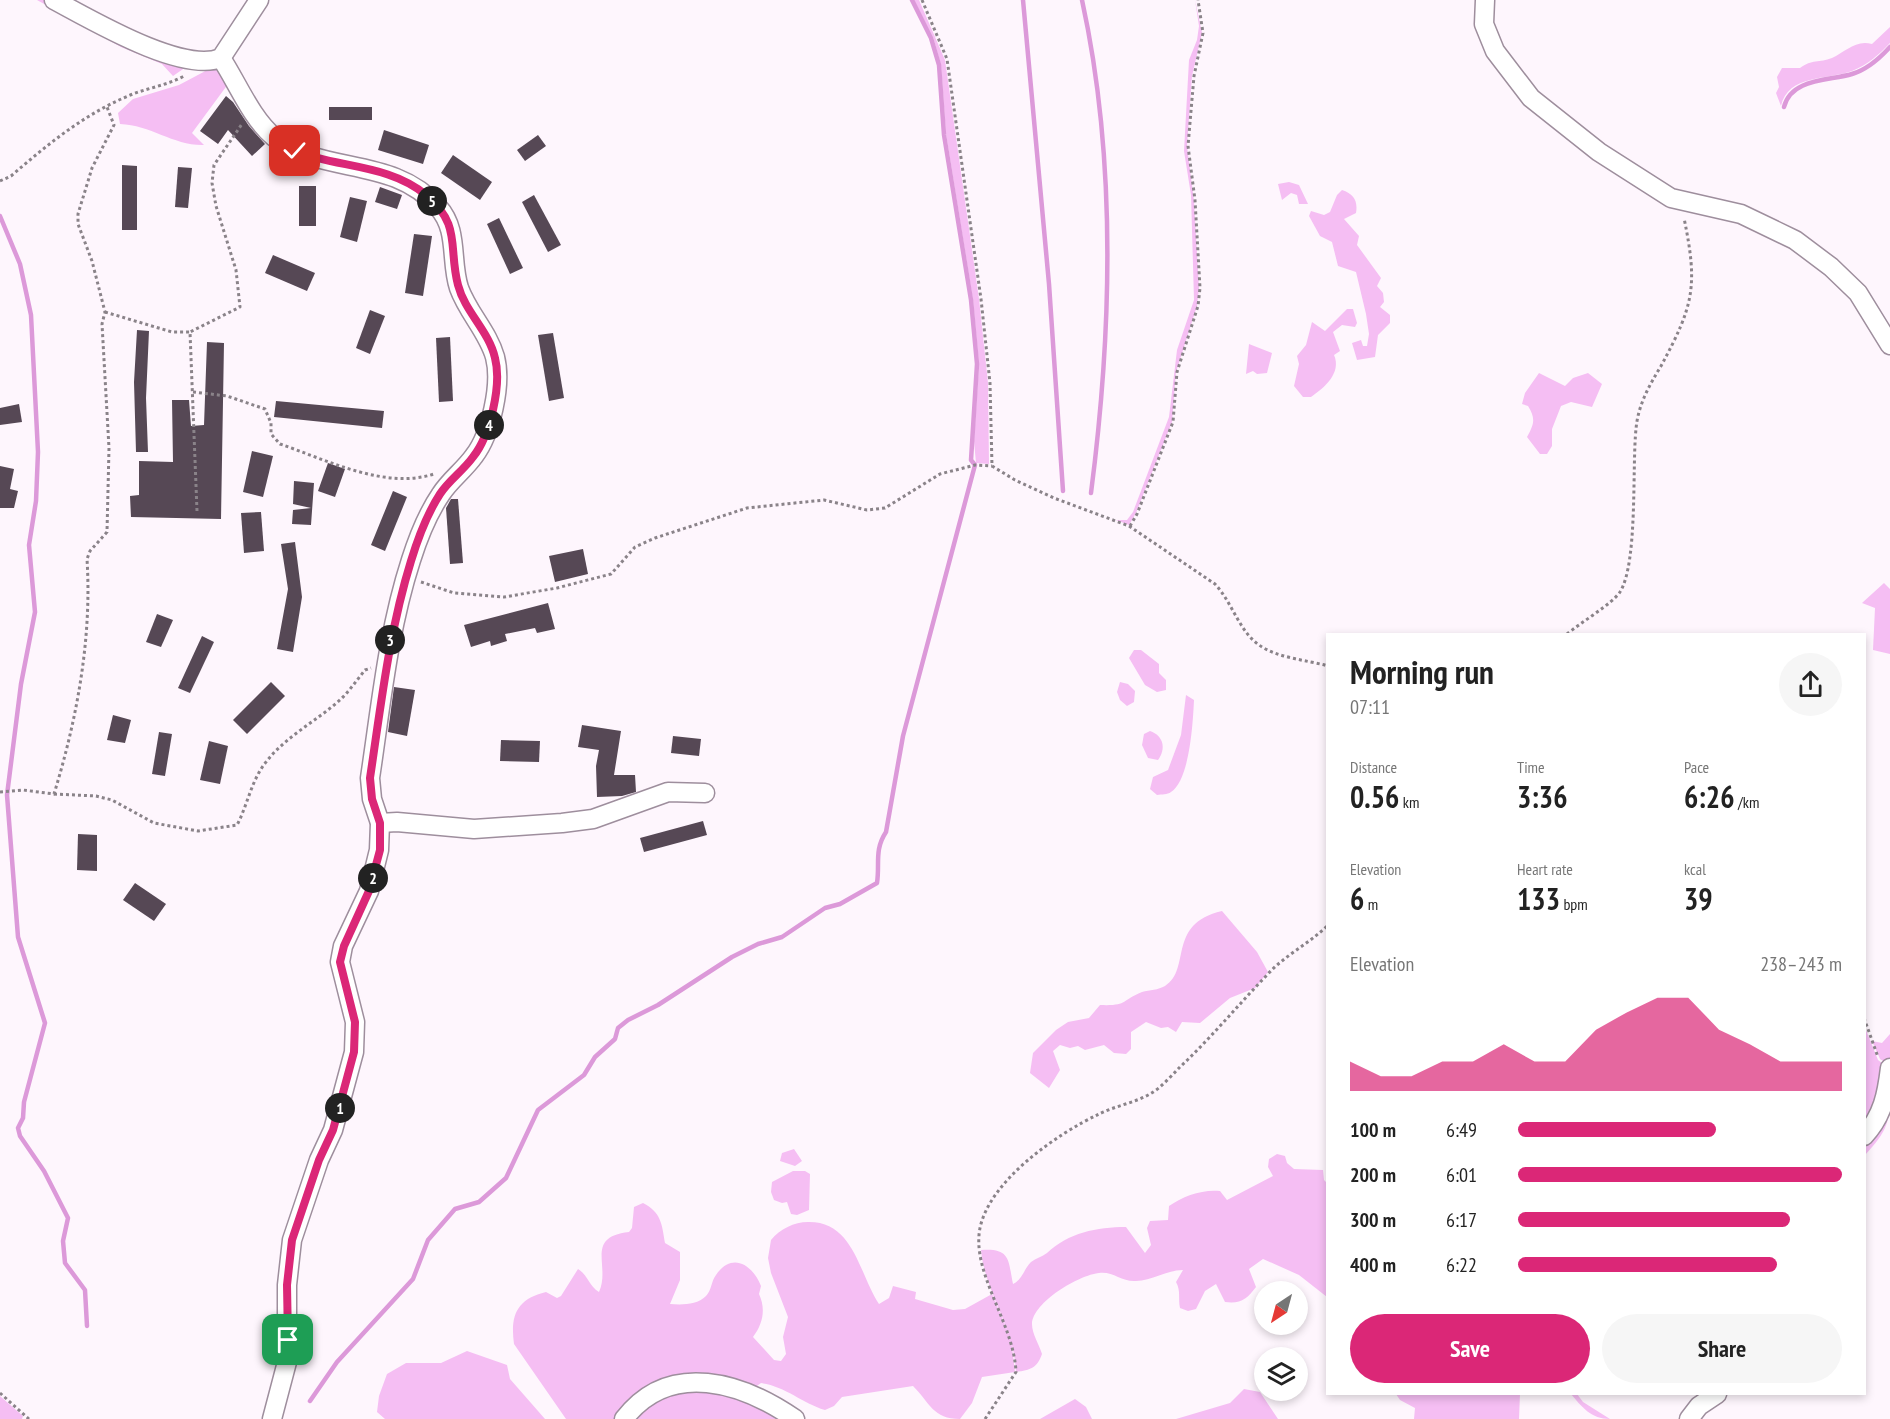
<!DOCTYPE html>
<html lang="en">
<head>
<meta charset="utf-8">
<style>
  :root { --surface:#fff; --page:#f6f6f6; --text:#222; --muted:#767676; --accent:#db2777 }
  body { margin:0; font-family:"PT Sans Narrow",sans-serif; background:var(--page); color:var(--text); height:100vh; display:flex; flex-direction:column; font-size:22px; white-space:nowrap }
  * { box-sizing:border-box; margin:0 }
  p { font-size:20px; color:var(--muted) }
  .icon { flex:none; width:33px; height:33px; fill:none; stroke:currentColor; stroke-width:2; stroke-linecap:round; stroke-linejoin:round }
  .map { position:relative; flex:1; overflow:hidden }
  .side { position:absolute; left:1326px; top:633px; width:540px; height:762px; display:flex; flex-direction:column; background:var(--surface); border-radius:0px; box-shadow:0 3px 9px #0003 }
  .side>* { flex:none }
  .needle { width:39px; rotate:216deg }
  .controls { position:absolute; left:1254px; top:1281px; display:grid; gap:12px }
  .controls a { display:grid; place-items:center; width:54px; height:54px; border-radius:50%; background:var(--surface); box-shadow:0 3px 9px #0003; font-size:30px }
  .pin { position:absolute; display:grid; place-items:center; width:51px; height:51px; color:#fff; margin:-26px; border-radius:12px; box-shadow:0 3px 9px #0006 }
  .km { position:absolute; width:30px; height:30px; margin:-15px; border-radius:50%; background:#222; color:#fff; font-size:16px; line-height:30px; text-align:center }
  .round { display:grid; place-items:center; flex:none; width:63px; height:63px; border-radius:32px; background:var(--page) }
  .headline { display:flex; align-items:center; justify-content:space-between; height:102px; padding:0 24px }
  h1 { font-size:33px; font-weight:700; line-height:45px }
  .figures { display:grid; grid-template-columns:repeat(3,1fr); gap:9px; height:102px; padding:6px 24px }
  .figures div { display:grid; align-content:center }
  .figures b { font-size:30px; font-weight:700 }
  .figures small { font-size:16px; font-weight:400 }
  .figures p { font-size:16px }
  .chart { height:168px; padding:12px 24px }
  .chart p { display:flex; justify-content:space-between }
  .chart svg { width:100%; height:108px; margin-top:6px; fill:var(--accent); opacity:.7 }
  .button { display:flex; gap:12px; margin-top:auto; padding:12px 24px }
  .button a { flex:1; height:69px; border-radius:36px; background:var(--accent); color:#fff; font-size:24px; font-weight:700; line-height:69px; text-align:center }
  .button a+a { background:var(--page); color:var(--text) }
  ul { padding:0 24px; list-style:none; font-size:20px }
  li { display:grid; grid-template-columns:96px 72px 1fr; align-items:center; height:45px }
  li i { height:15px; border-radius:8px; background:var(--accent) }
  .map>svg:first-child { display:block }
  .green { fill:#f5bef3 }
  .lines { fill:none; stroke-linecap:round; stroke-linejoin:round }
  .stream { stroke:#dc99d9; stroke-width:4.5 }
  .building { fill:#564855 }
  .street-casing { stroke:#9e8e9d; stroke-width:21 }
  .path { stroke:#8a8389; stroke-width:3; stroke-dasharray:3 3; stroke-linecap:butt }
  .street { stroke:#fff; stroke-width:18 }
  .route-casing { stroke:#fff; stroke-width:12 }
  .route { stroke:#db2777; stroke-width:8 }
</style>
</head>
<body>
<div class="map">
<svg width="1890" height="1419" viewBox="0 0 1890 1419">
  <rect width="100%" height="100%" fill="#fef6fd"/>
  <g class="green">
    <polygon points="37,0 46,0 186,67 173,76 162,64 121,47"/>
    <polygon points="914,0 919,0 945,60 979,299 988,383 989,464 976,463 974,441 979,364 973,300 946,134 941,65 933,37"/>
    <polygon points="1195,0 1202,33 1192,76 1187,146 1194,201 1199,288 1197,306 1176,372 1172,422 1136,513 1129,525 1116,520 1127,520 1133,512 1169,417 1177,350 1194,300 1191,195 1184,151 1189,60 1197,40 1199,26"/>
    <path d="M1890,27V43C1880,54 1867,65 1852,71C1828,80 1788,74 1781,106L1776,93L1779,87L1777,77L1782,68H1800C1812,59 1819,63 1832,58C1845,52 1856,39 1872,44Z"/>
    <path d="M213,67L220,68L231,80L192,133L204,145C174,146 151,125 120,124L118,113L133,99L179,85Z"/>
    <polygon points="1289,182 1299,185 1308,204 1299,204 1297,195 1291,193 1282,200 1278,184"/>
    <path d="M1342,190C1354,194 1358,201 1356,213L1344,219L1359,236L1357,245L1381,278L1377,286L1383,293L1384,302L1380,307L1390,315V323L1378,335L1375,357L1357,360L1352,343L1361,340L1363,346H1367L1369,334L1366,314L1356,272L1338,266L1332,242L1320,236L1309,216L1311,211L1324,215L1330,212L1337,195Z"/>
    <path d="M1347,309H1353L1357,323L1355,327L1342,325L1333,332L1340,351L1334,355C1342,373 1324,388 1311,397H1303L1294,386L1299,364L1297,356L1306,345L1312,322L1325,331Z"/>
    <polygon points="1249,344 1272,353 1267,373 1257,374 1253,371 1246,374"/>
    <path d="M1539,373L1565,386L1573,378L1588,373L1602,384L1592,407L1571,402L1561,406L1552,429V446L1547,454H1540L1527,437C1534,424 1536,419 1528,406L1522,404L1525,393Z"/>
    <polygon points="1884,583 1890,589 1890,654 1873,650 1875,608 1862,603"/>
    <polygon points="1134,650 1141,650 1159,664 1159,673 1166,680 1166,690 1157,692 1145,685 1129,658"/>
    <polygon points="1120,682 1128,684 1135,691 1134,702 1127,706 1120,700 1117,692"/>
    <path d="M1186,695L1194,700C1193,721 1190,780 1171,792C1167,795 1162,794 1157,795L1150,789L1153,777L1168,770L1181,735Z"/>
    <path d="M1150,731C1164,736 1166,749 1158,760L1148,758L1142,745L1144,734Z"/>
    <path d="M1222,911L1257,952L1268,972L1255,988L1230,998L1200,1023L1182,1022L1176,1032L1168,1027L1161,1028L1146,1022L1131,1032V1049L1126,1054L1114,1053L1104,1045L1085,1050L1078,1046L1070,1048L1060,1045L1053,1051L1060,1070L1049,1088L1030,1073L1033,1053L1056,1030L1068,1022L1089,1018L1100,1005C1128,1006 1120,1001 1142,992C1150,990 1158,990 1165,986C1192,969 1166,924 1222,911Z"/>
    <polygon points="1864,1025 1878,1060 1887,1067 1864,1132"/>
    <polygon points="1890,1034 1890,1062 1889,1065 1880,1059 1872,1041 1882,1043"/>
    <path d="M1890,1089C1890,1122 1888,1130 1865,1155L1864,1139Z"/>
    <polygon points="794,1149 802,1161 795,1166 780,1161 782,1153"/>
    <path d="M1277,1154L1285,1156L1287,1163L1294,1169L1323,1170L1324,1180L1327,1183V1297L1299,1275L1263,1259L1249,1269L1256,1287C1247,1299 1241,1304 1225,1302L1216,1284L1205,1291L1196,1309L1188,1311L1180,1308C1178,1298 1181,1291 1176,1282L1183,1270C1166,1270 1150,1282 1134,1281C1121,1281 1112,1271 1099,1273C1079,1275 1033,1302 1032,1324C1032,1334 1039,1344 1042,1354C1037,1368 1031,1370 1016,1372C1015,1328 985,1293 981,1250C1011,1248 1008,1260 1013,1284C1022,1280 1024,1269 1031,1262C1036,1258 1042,1257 1047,1253C1068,1233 1097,1227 1126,1227L1145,1253L1151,1245L1147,1228L1150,1221L1168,1220L1169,1206C1183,1196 1203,1189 1220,1191L1227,1200L1273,1176L1268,1167L1269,1159Z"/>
    <polygon points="793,1171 805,1171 810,1174 809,1210 797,1215 791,1214 787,1202 782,1203 774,1200 771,1192 772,1182"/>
    <path d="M643,1203C661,1212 662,1224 665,1243L680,1252V1280L670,1304C682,1305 697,1305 706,1296C712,1290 711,1281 716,1275C732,1251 753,1265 761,1286L759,1294C766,1309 763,1324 753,1337L774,1360L781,1361L786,1354L783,1337L788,1317L771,1273L768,1258L771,1240C780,1229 794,1222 808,1222C854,1221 859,1274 879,1304L889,1298L893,1286L916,1292L915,1299L953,1310L965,1309L992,1294L1011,1339L1015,1372L982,1377L972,1403L960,1419C933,1419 930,1403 913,1386L842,1397L834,1406L825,1410C802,1403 785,1386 761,1383L750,1391L691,1381L622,1419H566L514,1344C510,1315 517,1299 546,1292L557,1298L561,1296L578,1269C588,1275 589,1286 599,1292C611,1266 584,1237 629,1232L632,1228L634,1207Z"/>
    <polygon points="467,1351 507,1365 510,1379 545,1419 385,1419 377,1412 379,1396 387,1374 406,1363 441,1363"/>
    <polygon points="704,1384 790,1419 627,1419 638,1407"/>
    <polygon points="1244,1389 1260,1392 1278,1419 1176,1419 1230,1403"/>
    <polygon points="1396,1394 1520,1394 1519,1419 1414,1419 1415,1408 1400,1400"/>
    <path d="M1571,1394H1577L1583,1402L1610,1419C1591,1419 1582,1407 1571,1394Z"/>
    <polygon points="0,1396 23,1416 22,1419 0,1419"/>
    <polygon points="1075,1399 1086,1407 1092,1419 1040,1419"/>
  </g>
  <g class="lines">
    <g class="stream">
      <polyline points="1023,0 1049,284 1063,491"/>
      <path d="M1082,0C1117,160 1112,331 1091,493"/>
      <path d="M1784,107C1791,78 1829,81 1852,74C1866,70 1880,58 1890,47"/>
      <polyline points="0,216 20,264 31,315 38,452 36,501 29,545 35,612 21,684 7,795 18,937 45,1023 24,1102 23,1118 18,1128 20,1136 44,1171 68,1218 63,1241 65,1263 85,1290 87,1326"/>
      <path d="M310,1401L337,1362L413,1279L428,1240L455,1209L479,1202L506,1178L538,1110L584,1075L595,1057L615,1039L618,1028L628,1020L658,1005L732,957L758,944L782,937L825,908L840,904L877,883C880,864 874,850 886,832L903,736L975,465L971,460L977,364L971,300L944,135L939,65L931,38L912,0"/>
    </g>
  </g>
  <g class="building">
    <polygon points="226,96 233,102 249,126 265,144 252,156 228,130 218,144 200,131"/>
    <rect x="329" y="107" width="43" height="13"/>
    <polygon points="384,130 429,145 423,164 378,150"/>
    <polygon points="538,135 546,146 525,161 517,150"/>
    <polygon points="453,155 492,182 480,200 441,173"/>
    <polygon points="122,165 137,166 137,230 122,230"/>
    <polygon points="178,167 192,168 188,208 175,207"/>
    <rect x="299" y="186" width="17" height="40"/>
    <polygon points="380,187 402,195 397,209 375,202"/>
    <polygon points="534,195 561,245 548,252 522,202"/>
    <polygon points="350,197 367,201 357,242 340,237"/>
    <polygon points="499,218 523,268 510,274 487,224"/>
    <polygon points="414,234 432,236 423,296 405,293"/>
    <polygon points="273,255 315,273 307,291 265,273"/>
    <polygon points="370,310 385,316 370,354 356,348"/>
    <polygon points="137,330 149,331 146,398 148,452 136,452 134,382"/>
    <polygon points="553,333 564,398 549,401 538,335"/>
    <polygon points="450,337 453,401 439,402 436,338"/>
    <polygon points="207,342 224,343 221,519 131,517 130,496 139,495 139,461 173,462 172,400 189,400 191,426 204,425"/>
    <polygon points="276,401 384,411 382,428 274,417"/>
    <polygon points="19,404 22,422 0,425 0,408"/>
    <polygon points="252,451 273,456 263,497 243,492"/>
    <polygon points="328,463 345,469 335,497 318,491"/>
    <polygon points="0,466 14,469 10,489 18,491 14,508 0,508"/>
    <polygon points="294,481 314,483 311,525 292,524 293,510 311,508 293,504"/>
    <polygon points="393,491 407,497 385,551 371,545"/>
    <polygon points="451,499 458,499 463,563 450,564 446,508"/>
    <polygon points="261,512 264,551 244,553 241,513"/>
    <polygon points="295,542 302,597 293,652 277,649 288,589 281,544"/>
    <polygon points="583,549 588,574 555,582 549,556"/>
    <polygon points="548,603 555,629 537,633 535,628 505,634 507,641 491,646 490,641 471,647 464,625"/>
    <polygon points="157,614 173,620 161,647 146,642"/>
    <polygon points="202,636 214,642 190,693 178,688"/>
    <polygon points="271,682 285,696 247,734 233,720"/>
    <polygon points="394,687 415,690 407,736 388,732"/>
    <polygon points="113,715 131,720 125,743 107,740"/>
    <polygon points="582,725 621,731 614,775 635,775 636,792 622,796 597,797 596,766 599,750 578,747"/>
    <polygon points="159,732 172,734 165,776 152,774"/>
    <polygon points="673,736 701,739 699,756 671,753"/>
    <polygon points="501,740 540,741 539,762 500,761"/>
    <polygon points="209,741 228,746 220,784 200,780"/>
    <polygon points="703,821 707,835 644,852 640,838"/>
    <polygon points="78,834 97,835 97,871 77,870"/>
    <polygon points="135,883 166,904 154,921 123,900"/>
  </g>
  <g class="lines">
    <defs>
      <g id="street">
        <path d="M54,0C90,19 182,74 221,58L259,0"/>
        <polyline points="1485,0 1484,24 1495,51 1531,98 1599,152 1671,198 1741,214 1795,240 1831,267 1858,293 1890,345"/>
        <path d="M221,58C237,82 251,118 274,137C323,176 392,155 438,207C459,230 450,261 459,288C468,313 488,332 495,357C502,384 491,434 474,456C464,470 450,480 441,494C428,513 418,538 411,560C388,631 381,705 370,778L372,799L380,823L379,850L369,891L343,946L340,962L355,1022L354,1052L333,1130L319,1160L292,1240L287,1285V1362L272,1419"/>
        <polyline points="380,823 397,822 474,829 562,823 593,819 668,792 705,793"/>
        <path d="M1864,1136C1883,1116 1887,1093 1890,1068"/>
        <path d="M624,1419C670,1359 743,1383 795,1419"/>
        <polyline points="1689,1419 1699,1406 1717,1394"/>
      </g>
    </defs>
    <use href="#street" class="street-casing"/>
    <g class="path">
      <path d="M922,0L947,59L981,299L990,383L992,466L1015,480L1054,498L1129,526L1215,584C1232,602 1239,631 1259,645C1277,658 1307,660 1328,666"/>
      <path d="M0,181L11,176C47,145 83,115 128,96C146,88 166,86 184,76"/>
      <polyline points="105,312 172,332 190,332"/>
      <path d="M193,392L227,396L265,409L271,423V434L280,444C327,460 385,490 434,474"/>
      <polyline points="197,511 190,332 240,307 236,270 216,206 212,183 214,165 242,124"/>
      <polyline points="1130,526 1137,514 1173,422 1177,372 1198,306 1200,288 1195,200 1188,146 1194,76 1203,33 1198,0"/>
      <polyline points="421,582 454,593 504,597 557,588 611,574 635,547 655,538 747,508 824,500 867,510 885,508 940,474 975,465 992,466"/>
      <path d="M1567,634C1580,623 1612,604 1620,592C1638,563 1632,467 1636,429C1638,405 1649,386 1661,366C1694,305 1698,286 1684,218"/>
      <path d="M0,792L23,790L54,794C77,719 92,638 87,559L90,551L107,532L109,448L102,324L105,312L92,261L78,224V214L92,168L114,125L107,107"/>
      <path d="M54,794L96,796L112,800L154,823L198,831L237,825C248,804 251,781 266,762C286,736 317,721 341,699C350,690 357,680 365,670L371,668"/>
      <polyline points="1864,1018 1878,1057"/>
      <polyline points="0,1393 29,1419"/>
      <path d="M985,1419L1016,1372C1014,1323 971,1273 980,1228C990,1180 1057,1134 1099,1114C1115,1106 1134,1103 1150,1094C1161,1088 1171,1076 1180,1067C1211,1038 1238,1005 1268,974C1285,955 1309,944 1328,925"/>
    </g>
    <use href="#street" class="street"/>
  </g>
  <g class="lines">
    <defs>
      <path id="route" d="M288,1340L287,1285L292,1240L319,1160L333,1130L354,1052L355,1022L340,962L344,946L369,891L380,850V823L372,799L370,778C381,705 389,632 411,561C418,538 427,514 440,494C449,480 463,471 473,457C490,436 502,385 495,358C489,331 465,312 458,285C448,247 462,225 426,195C389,164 338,168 295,151"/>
    </defs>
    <use href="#route" class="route-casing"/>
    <use href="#route" class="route"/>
  </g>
</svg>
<div class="controls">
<a><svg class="needle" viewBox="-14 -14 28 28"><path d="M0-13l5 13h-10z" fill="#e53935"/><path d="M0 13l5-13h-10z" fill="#767676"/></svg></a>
<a><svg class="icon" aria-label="layers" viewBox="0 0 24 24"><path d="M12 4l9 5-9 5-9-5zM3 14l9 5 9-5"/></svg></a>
</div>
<div class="pin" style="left:288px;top:1340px;background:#1e9e55"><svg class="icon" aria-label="arrive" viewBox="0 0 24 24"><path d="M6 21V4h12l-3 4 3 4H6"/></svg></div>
<div class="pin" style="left:295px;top:151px;background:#d93025"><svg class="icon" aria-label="check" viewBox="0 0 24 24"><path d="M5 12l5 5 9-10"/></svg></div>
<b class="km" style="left:340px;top:1108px">1</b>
<b class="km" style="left:373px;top:878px">2</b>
<b class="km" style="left:390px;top:640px">3</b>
<b class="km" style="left:489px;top:425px">4</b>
<b class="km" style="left:432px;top:201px">5</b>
<section class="side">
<div class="headline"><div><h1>Morning run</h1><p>07:11</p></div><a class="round"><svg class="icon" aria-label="share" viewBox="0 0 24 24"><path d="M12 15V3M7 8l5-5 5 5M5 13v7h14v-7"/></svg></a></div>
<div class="figures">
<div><p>Distance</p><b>0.56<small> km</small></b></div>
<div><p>Time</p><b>3:36</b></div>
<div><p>Pace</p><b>6:26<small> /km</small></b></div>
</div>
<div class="figures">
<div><p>Elevation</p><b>6<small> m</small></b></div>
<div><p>Heart rate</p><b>133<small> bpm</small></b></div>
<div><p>kcal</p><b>39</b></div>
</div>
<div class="chart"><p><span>Elevation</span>238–243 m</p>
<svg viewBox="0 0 160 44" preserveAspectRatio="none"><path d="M0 44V32L10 38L20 38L30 32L40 32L50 25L60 32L70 32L80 19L90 12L100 6L110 6L120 19L130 25L140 32L150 32L160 32V44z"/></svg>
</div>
<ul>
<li><b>100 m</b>6:49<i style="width:61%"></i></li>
<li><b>200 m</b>6:01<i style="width:100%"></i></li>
<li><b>300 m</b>6:17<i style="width:84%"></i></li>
<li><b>400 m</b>6:22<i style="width:80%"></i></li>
</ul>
<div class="button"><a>Save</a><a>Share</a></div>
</section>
</div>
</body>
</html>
